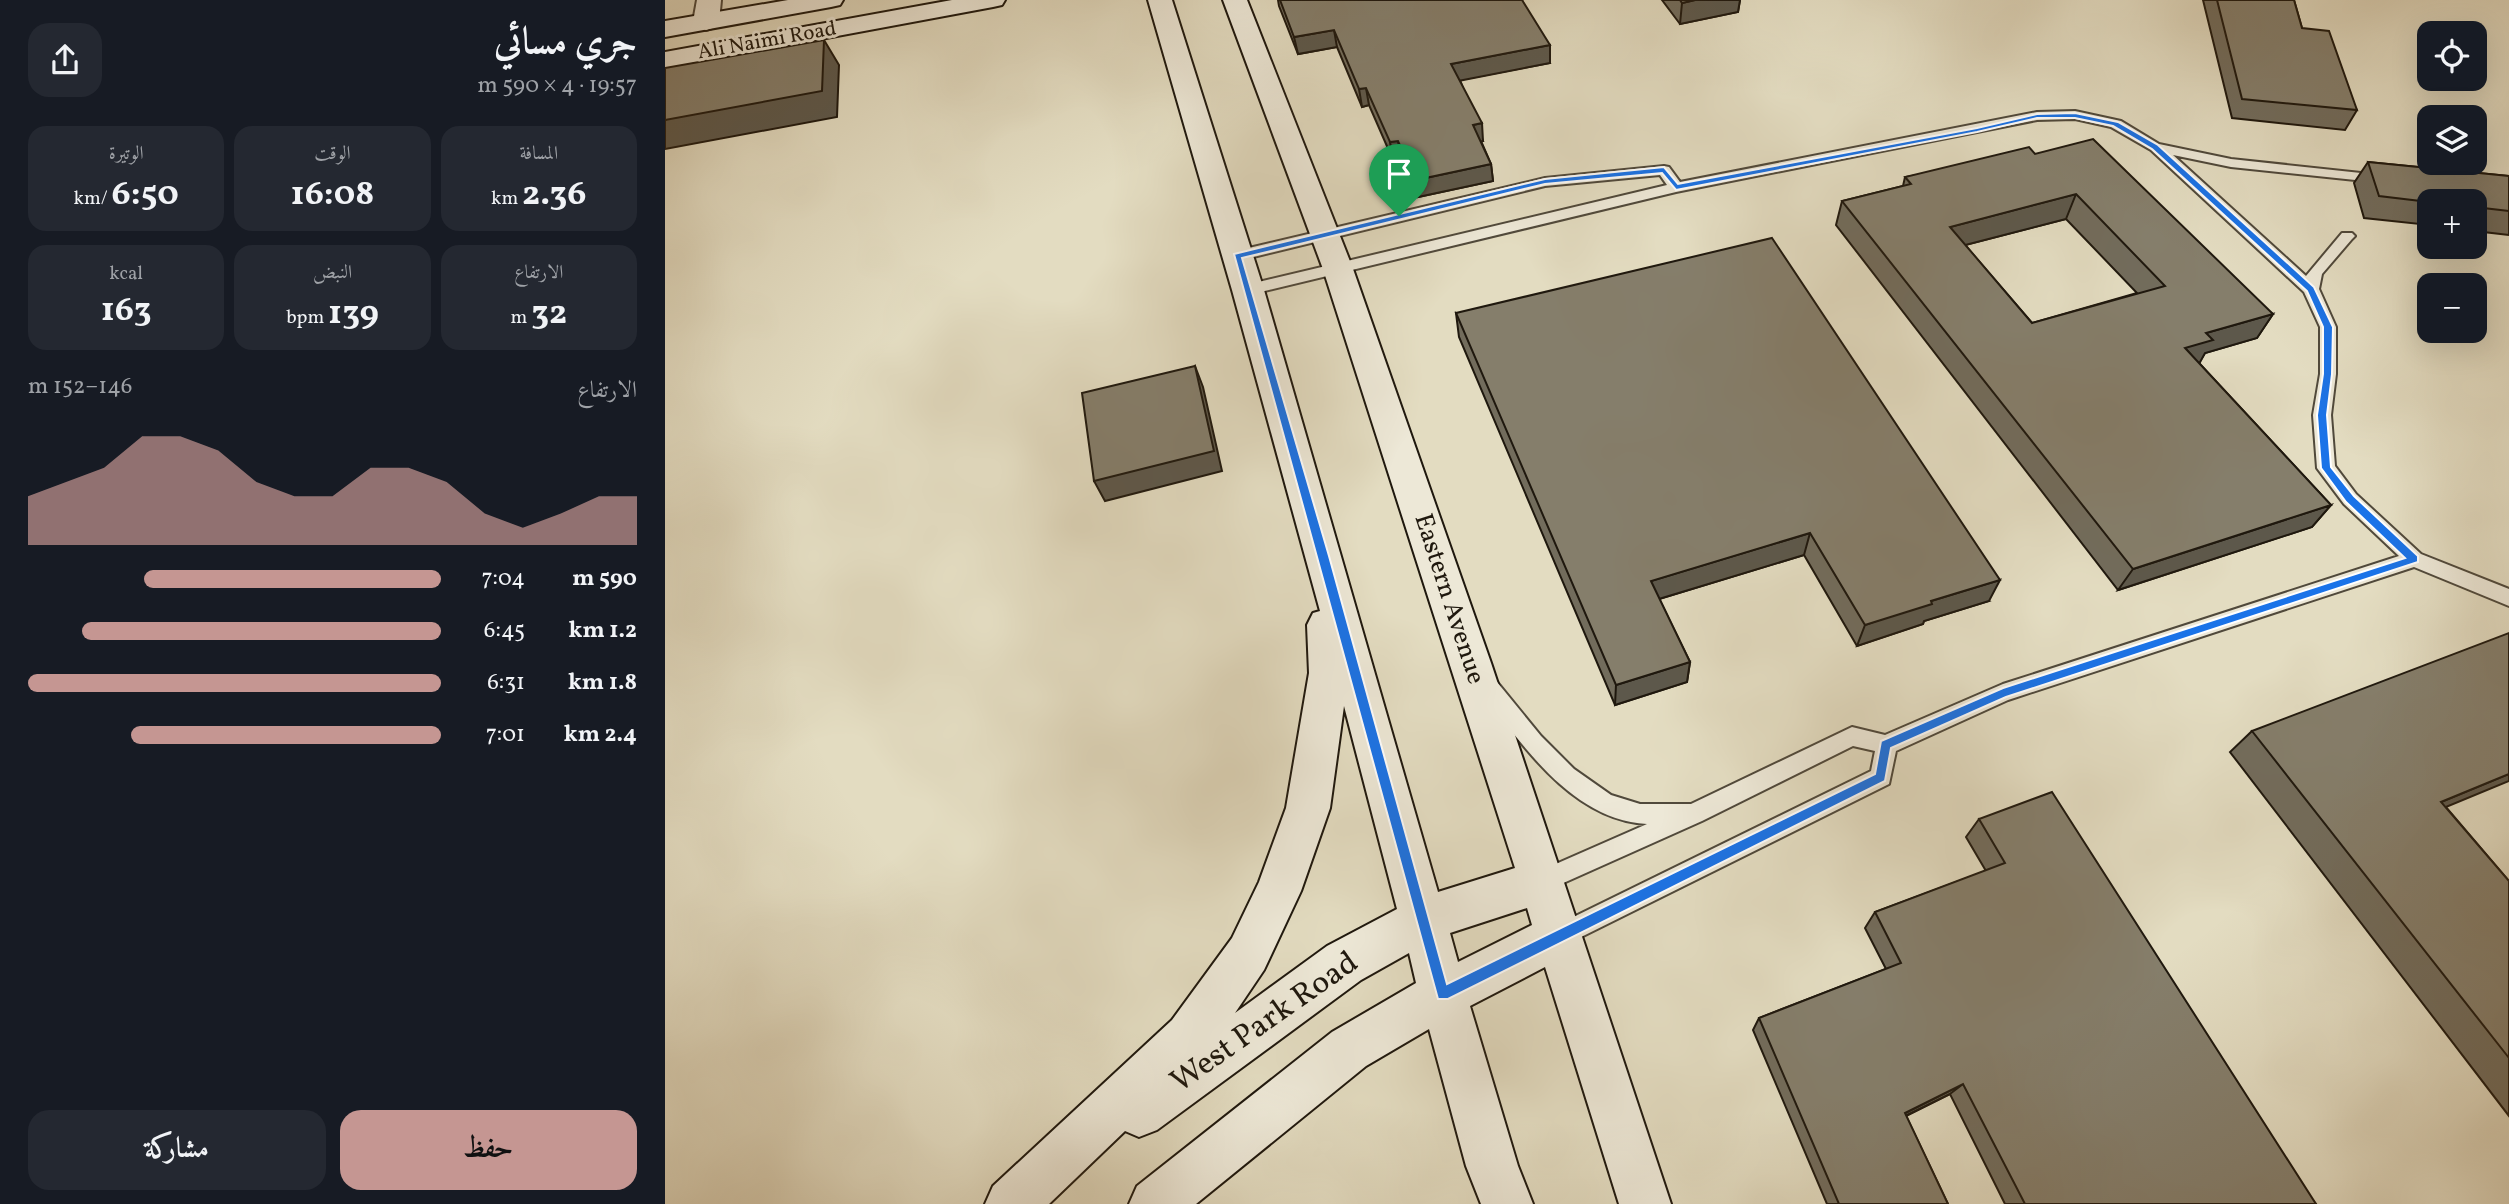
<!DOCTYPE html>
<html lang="ar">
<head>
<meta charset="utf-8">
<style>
  :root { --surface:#171b24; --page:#242831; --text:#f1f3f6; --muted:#9ea1a6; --accent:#c59692 }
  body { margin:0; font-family:Vollkorn,Amiri,serif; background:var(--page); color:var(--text); direction:rtl; height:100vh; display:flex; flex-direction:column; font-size:26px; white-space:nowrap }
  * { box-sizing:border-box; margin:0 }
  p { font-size:23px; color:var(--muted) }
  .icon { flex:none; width:38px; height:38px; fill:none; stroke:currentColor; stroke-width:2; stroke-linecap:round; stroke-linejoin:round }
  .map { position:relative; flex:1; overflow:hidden; direction:ltr }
  .drawer { display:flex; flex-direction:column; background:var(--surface); width:665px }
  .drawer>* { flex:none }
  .controls { position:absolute; left:1752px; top:21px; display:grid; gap:14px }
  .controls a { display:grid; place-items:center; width:70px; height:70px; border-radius:14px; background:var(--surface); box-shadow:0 7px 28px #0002; font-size:35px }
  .pin { position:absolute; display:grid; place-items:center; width:60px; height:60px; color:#fff; margin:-72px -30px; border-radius:50% 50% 50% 0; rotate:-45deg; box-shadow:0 0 7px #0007 }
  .pin .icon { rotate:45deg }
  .round { display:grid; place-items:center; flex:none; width:74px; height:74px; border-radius:21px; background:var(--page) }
  .headline { display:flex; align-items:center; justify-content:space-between; height:119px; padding:0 28px }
  h1 { font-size:38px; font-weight:700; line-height:52px }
  .metrics { display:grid; grid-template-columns:repeat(3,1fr); gap:10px; height:119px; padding:7px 28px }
  .metrics div { display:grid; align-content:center; border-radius:18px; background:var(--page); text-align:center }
  .metrics b { font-size:35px; font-weight:700 }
  .metrics small { font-size:19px; font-weight:400 }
  .metrics p { font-size:19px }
  .chart { height:196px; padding:14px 28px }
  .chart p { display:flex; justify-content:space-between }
  .chart svg { width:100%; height:126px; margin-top:7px; fill:var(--accent); opacity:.7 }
  .action { display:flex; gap:14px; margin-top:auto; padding:14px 28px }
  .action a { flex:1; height:80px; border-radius:21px; background:var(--accent); color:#111; font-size:28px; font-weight:700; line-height:80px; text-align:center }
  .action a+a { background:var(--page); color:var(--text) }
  ul { padding:0 28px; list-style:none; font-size:23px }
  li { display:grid; grid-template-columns:112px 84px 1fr; align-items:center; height:52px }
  li i { height:18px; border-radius:9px; background:var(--accent) }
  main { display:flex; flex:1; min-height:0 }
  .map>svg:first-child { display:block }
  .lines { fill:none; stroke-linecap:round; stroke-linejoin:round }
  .lane-casing { stroke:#50493b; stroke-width:4 }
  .street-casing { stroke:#50493b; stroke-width:4 }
  .secondary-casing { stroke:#1f180e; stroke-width:4 }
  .lane { fill:#ede8d7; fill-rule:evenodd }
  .street { fill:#ede8d7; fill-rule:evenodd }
  .secondary { fill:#ede8d7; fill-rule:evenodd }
  .wall { fill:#726c5c; stroke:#1f180e; stroke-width:2; fill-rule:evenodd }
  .shaded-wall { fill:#5d584b; stroke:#1f180e; stroke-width:2 }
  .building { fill:#857e6b; stroke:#1f180e; stroke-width:2; fill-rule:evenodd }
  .route { fill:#1a73e8; stroke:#fff; stroke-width:2; fill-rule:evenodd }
  .labels { text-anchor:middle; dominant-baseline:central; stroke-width:6; stroke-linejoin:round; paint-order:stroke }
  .far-street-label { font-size:21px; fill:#1f180e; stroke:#ede8d7 }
  .street-label { font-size:26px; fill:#1f180e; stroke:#ede8d7 }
  .near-street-label { font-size:32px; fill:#1f180e; stroke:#ede8d7 }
</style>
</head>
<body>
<main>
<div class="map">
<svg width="1844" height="1204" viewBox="0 0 1844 1204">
  <rect width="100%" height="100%" fill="#e3dcc1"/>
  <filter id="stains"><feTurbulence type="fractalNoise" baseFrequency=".00286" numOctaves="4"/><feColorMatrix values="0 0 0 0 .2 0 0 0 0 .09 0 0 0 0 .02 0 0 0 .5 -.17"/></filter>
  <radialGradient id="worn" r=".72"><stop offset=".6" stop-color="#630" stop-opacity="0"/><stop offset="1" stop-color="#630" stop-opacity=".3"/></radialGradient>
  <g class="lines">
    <defs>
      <path id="lane" d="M1410,111L1456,121L1494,144L1566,159L1724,176L1726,179L1719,183L1566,167L1508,155L1641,276L1677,233H1687L1690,236L1687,239L1657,274L1654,289L1671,327V374L1666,415L1670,466L1691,494L1756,554L1844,589V606L1749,567L1343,700L1231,751L1224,784L900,945L892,948L884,945L880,937L884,929L1206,771L1210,751L1188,746L1037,821L876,893L868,890L865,882L868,874L982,824C908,820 859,747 818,694L815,688L818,682L825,679L832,682L876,736L909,769L946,795L975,804H1026L1187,727L1220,735L1338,684L1734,556L1679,504L1652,468L1648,415L1655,374V327L1639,292L1486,150L1446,127L1410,119L1372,120L1011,192L583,295L575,290L577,286L1002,185L995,175L880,186L572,261L564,256L567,252L880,178L999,166L1004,167L1015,182L1372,112Z"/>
      <polygon id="street" points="32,0 56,0 54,22 50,27 41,30 32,27 28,22"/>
      <g id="secondary">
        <polygon points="123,0 178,0 175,5 166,7 0,37 0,21"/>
        <polygon points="287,0 340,0 337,5 328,7 0,68 0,52"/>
        <path d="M483,0H507L599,290L773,892L850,868L658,269L558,0H582L688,269L826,663L1006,1204H954L880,967L805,1006L853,1166L868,1204H816L801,1166L764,1029L701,1066L531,1204H464L472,1186L667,1032L751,983L744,953L696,980L492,1130L474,1137L460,1131L384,1204H320L328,1186L507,1020L567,938L594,882L621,808L644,673L642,625L648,613L655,611L567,290ZM679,706L732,909L662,946L570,1013L599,970L636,891L665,808ZM862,908L867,925L793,962L785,933Z"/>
      </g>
    </defs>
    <use href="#lane" class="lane-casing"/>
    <use href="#street" class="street-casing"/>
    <use href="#secondary" class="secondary-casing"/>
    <use href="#lane" class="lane"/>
    <use href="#street" class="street"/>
    <use href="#secondary" class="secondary"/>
  </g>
  <g class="wall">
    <polygon points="613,0 857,0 885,63 795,80 818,141 816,141 826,164 828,181 753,197 736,158 728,160 704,105 697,107 672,47 633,54 614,6"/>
    <polygon points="997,0 1075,0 1073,12 1015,24"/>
    <polygon points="1538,0 1629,0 1637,28 1692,110 1680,130 1567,118"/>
    <path d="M1370,154L1608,314L1592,338L1540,353L1534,363L1666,505L1647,527L1453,590L1171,225L1177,201L1238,186L1240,177ZM1401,219L1472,293L1367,323L1300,245Z"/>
    <polygon points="1703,162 1844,176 1844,235 1810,231 1810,201 1764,201 1764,225 1699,218 1689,183"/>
    <polygon points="791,313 1324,601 1259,621 1258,624 1192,646 1139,555 994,599 1025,662 1022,682 950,705 794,337"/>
    <polygon points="1587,731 1781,807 1844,881 1844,1116 1565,752"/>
    <polygon points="1314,819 1651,1204 1340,1204 1285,1094 1241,1116 1283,1204 1162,1204 1088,1030 1094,1018 1221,969 1200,928 1210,912 1321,871 1301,837"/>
  </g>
  <g class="shaded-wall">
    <polygon points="1030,0 1075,0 1073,12 1015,24 1017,3"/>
    <polygon points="669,30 672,47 633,54 629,37"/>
    <polygon points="159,40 174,65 172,117 0,149 0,120"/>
    <polygon points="885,45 885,63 788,82 786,64"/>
    <polygon points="701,88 704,105 697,107 694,89"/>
    <polygon points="817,123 818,141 810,143 808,125"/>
    <polygon points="733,141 736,158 728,160 725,142"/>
    <polygon points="826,164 828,181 753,197 751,180"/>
    <polygon points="1411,194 1401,219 1277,251 1285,227"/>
    <polygon points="1608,314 1592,338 1540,353 1534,364 1520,348 1541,333"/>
    <polygon points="530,366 538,387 557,471 440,501 429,481"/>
    <polygon points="1666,505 1647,527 1453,590 1468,569"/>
    <polygon points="1145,533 1139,555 984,602 986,581"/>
    <polygon points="1335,580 1324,601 1259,621 1258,624 1192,646 1200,625 1266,601"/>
    <polygon points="1025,662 1022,682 950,705 951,685"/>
    <polygon points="1844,774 1844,781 1747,821 1776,802"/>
    <polygon points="1298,1084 1285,1094 1228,1122 1240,1113"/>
  </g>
  <g class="building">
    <polygon points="615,0 857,0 885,45 786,64 817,123 808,125 826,164 751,180 733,141 725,142 701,88 694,89 669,30 629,37"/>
    <polygon points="1015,0 1030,0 1017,3"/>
    <polygon points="1552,0 1629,0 1637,28 1664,31 1692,110 1577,99"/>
    <polygon points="159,40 157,91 0,120 0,68"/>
    <path d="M1428,139L1608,314L1541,333L1548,340L1520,348L1666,505L1468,569L1177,201L1246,184L1240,177L1364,147L1370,154ZM1411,194L1500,286L1367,323L1285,227Z"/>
    <polygon points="1703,162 1844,176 1844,211 1810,207 1810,201 1764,202 1714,196"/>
    <polygon points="1107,238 1335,580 1266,601 1267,604 1200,625 1145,533 986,581 1025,662 951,685 791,313"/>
    <polygon points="530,366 549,451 429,481 417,393"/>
    <polygon points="1844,633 1844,774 1776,802 1844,881 1844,1058 1587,731"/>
    <polygon points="1387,792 1651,1204 1360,1204 1298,1084 1240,1113 1283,1204 1174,1204 1094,1018 1236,963 1210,912 1340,863 1314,819"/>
  </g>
  <path class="route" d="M1410,113L1453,122L1493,145L1649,287L1668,327L1667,374L1662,415L1666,467L1689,496L1753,556V562L1341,697L1226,748L1220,781L783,999H773L569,254L880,179L999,167L1013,184L1312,128L1372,114ZM1372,118H1410L1448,126L1487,149L1642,291L1658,327V374L1652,415L1656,468L1681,502L1740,558L1338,688L1216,741L1210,774L782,984L664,556L577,258L880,184L997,173L1011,190L1312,132Z"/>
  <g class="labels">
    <g class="far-street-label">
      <text transform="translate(102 41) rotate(-10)">Ali Naimi Road</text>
    </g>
    <g class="street-label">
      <text transform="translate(784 599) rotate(72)">Eastern Avenue</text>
    </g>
    <g class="near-street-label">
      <text transform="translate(600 1023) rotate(-35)">West Park Road</text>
    </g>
  </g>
  <rect width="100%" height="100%" filter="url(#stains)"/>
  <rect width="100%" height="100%" fill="url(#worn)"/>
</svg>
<div class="controls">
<a><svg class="icon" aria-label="locate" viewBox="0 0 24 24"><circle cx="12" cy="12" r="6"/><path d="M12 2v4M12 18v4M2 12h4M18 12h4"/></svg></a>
<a><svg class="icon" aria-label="layers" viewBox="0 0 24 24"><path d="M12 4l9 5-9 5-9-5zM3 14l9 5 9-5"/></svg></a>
<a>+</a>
<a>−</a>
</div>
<div class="pin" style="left:734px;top:216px;background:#1e9e55"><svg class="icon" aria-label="arrive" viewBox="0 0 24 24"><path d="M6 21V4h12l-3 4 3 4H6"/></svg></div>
</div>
<section class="drawer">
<div class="headline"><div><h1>جري مسائي</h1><p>19:57 · 4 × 590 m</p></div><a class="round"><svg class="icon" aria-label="share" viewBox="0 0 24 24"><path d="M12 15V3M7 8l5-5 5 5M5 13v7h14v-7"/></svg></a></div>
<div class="metrics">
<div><p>المسافة</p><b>2.36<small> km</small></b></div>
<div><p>الوقت</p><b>16:08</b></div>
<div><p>الوتيرة</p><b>6:50<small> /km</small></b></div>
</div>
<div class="metrics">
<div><p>الارتفاع</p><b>32<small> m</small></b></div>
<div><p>النبض</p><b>139<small> bpm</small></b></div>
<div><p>kcal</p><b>163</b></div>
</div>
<div class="chart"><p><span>الارتفاع</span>146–152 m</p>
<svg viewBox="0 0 160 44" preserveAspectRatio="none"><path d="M0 44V27L10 22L20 17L30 6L40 6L50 11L60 22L70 27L80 27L90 17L100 17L110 22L120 33L130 38L140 33L150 27L160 27V44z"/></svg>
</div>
<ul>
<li><b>590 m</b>7:04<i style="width:72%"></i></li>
<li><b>1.2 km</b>6:45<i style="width:87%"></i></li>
<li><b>1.8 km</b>6:31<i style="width:100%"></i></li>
<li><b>2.4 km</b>7:01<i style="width:75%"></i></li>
</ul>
<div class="action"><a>حفظ</a><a>مشاركة</a></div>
</section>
</main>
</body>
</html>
